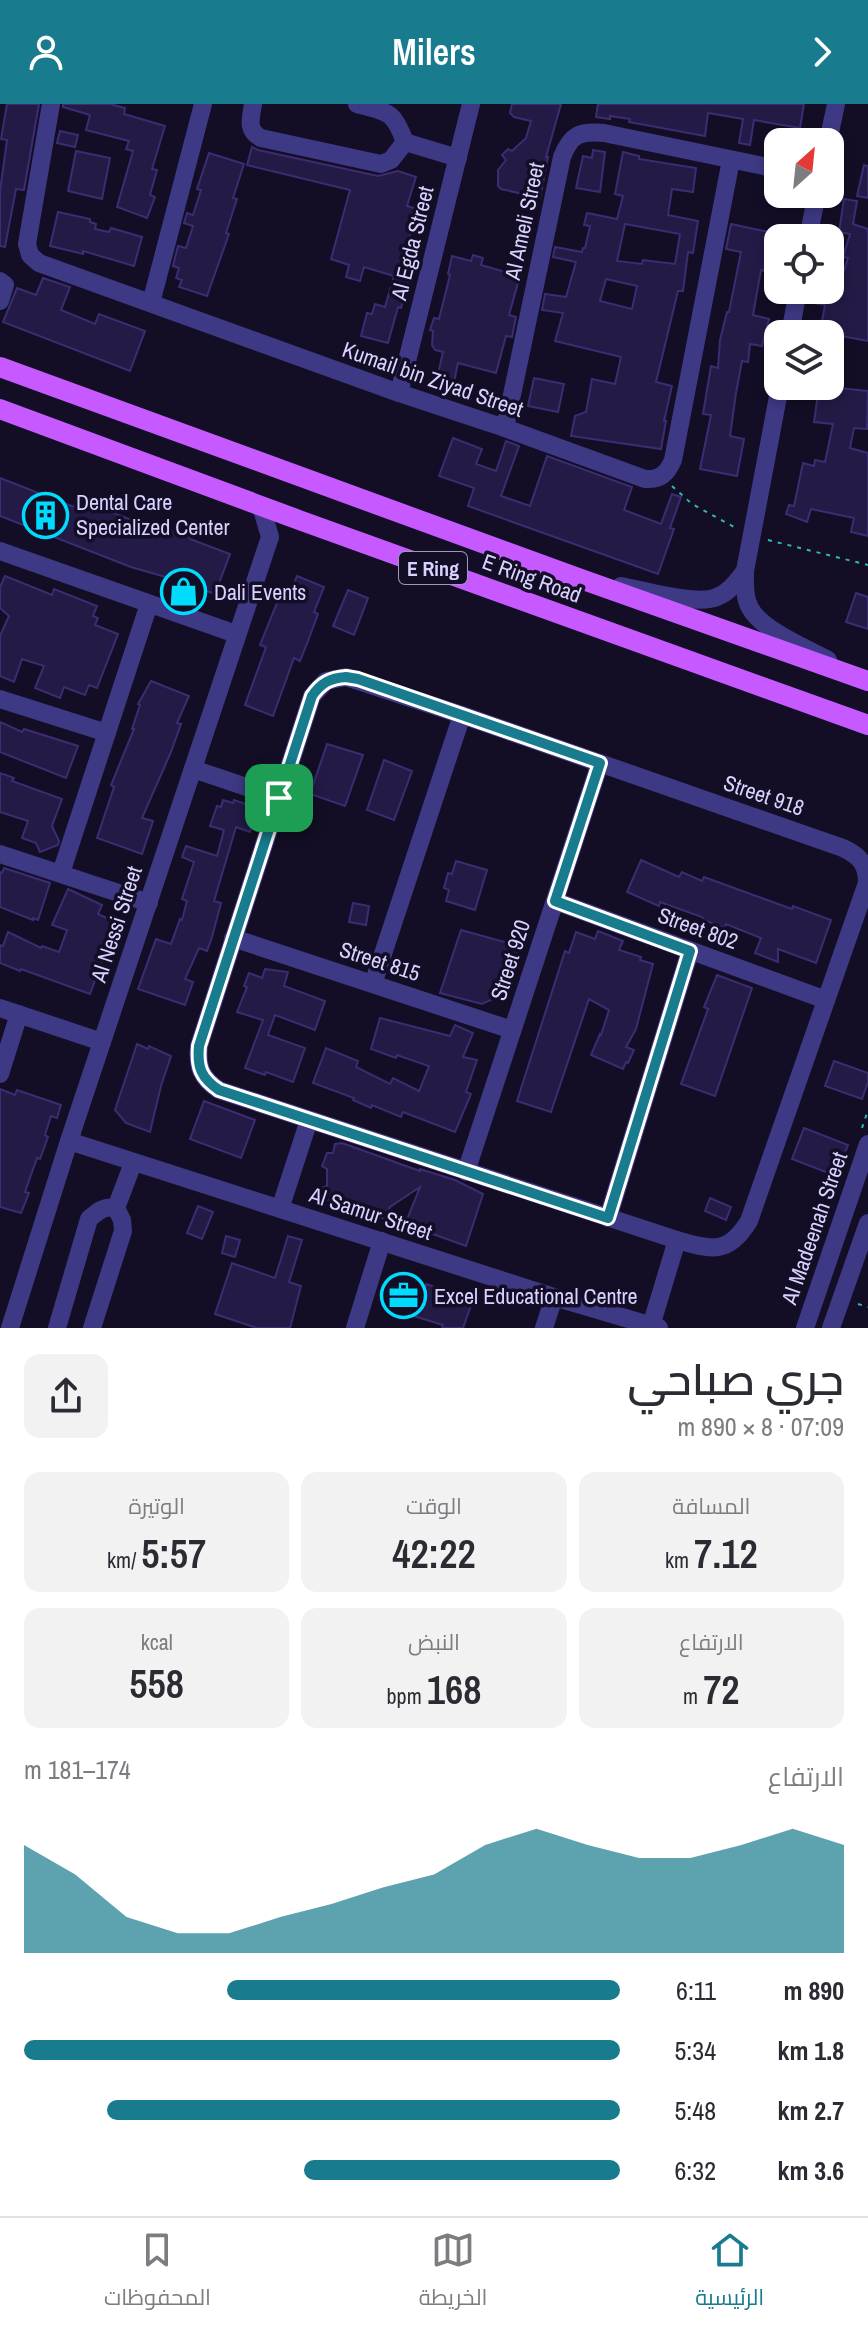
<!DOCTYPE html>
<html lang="ar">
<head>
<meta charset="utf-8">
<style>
  :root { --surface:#fff; --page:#f2f2f3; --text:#2b2b33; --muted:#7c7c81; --line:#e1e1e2; --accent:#187b8e }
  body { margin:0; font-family:"Archivo Narrow",Cairo,sans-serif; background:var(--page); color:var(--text); direction:rtl; height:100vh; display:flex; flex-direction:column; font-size:30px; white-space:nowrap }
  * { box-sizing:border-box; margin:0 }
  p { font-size:26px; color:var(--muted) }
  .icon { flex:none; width:44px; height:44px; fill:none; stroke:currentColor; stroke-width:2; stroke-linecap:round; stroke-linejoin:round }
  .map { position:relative; height:1224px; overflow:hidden; direction:ltr }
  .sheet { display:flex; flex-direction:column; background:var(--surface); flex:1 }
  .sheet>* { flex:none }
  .needle { width:52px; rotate:27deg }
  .buttons { position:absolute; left:764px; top:24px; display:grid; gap:16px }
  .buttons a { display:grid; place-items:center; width:80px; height:80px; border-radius:16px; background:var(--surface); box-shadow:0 4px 12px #0003; font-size:40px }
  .pin { position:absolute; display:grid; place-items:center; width:68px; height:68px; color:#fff; margin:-34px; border-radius:16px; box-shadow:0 4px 12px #0006 }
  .round { display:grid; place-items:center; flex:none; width:84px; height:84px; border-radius:16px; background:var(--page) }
  .head { display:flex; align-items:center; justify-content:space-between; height:136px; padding:0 24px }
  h1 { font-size:44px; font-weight:600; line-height:60px }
  .metrics { display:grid; grid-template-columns:repeat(3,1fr); gap:12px; height:136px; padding:8px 24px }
  .metrics div { display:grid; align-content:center; border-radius:16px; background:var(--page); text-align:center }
  .metrics b { font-size:40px; font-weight:600 }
  .metrics small { font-size:22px; font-weight:400 }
  .metrics p { font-size:22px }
  .chart { height:224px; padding:16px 24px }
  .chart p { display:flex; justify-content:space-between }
  .chart svg { width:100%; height:144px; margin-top:8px; fill:var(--accent); opacity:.7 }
  ul { padding:0 24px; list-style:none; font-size:26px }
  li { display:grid; grid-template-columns:128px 96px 1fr; align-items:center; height:60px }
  li i { height:20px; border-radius:10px; background:var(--accent) }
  header { display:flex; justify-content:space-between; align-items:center; height:104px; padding:0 24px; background:var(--accent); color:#fff; font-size:36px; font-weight:600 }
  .menu { display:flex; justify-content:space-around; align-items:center; height:112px; border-top:2px solid var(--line); background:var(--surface); font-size:22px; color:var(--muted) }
  .menu a { display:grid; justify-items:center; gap:4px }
  .menu .current { color:var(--accent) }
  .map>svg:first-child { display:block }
  .building { fill:#241a46; stroke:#3c2c72; stroke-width:2; fill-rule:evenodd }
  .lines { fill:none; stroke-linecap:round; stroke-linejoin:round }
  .path { stroke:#2eb8b3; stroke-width:2; stroke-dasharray:4 6; stroke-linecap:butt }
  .minor { stroke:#3e3984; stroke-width:18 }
  .major { stroke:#c659ff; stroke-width:20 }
  .route-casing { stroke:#fff; stroke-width:16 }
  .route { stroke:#187b8e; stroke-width:10 }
  .labels { text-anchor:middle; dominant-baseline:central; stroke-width:7; stroke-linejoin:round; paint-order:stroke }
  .shield { fill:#130e25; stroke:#9e97be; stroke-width:2 }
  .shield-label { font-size:20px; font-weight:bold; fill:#d9d2ff }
  .street-label { font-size:22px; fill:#d9d2ff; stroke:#130e25 }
  .poi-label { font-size:22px; fill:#d9d2ff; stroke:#130e25; text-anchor:start }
</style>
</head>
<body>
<header><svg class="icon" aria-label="forward" viewBox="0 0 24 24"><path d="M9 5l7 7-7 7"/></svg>Milers<svg class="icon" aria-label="person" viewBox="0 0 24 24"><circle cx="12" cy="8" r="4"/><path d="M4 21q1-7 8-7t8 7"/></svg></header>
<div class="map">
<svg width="868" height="1224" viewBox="0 0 868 1224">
  <rect width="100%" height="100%" fill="#130e25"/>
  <g class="building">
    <polygon points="7,0 39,0 24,86 16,85 5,143 0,142 0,87 7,36 1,35"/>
    <polygon points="63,0 110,0 125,4 124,10 165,22 152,65 157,66 150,91 155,93 147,114 117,103 133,47 126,45 129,37 86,26 90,11 63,3"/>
    <polygon points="512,0 561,0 546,53 548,53 540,94 501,85 498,82 498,66 506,56 502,51 508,45 512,47 526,34 531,17 514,13 510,9"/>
    <polygon points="598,0 804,0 800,24 754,16 750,41 739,39 743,15 708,9 705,32 629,18 630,15 610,12 610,15 596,13"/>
    <polygon points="60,27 78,31 75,43 57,39"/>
    <polygon points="252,43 258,46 378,72 398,67 416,73 407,102 417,105 402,160 412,163 401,204 398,203 388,239 361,232 367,209 372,210 375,200 385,203 394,172 364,163 360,177 346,173 349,161 331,155 350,86 247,61"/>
    <polygon points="593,46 605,48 600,88 576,84 583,52 592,54"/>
    <polygon points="76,47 110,54 102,95 68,87"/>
    <path d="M623,48L639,52V55L696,64L693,88L672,85L668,111L698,117L693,149L688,148L683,187H678L656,278L672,282L664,317H666L661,345L571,332L575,312L586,308L592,275L615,280L621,253L555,237L563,209L542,206L545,190L566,193L576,158L553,153L555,143L582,148L583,144H585L590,122L584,121L587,109L617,115L623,92L615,90ZM625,120L680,130L675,160L643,156L642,160L617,157ZM606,175L637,182L632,205L600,197Z"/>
    <polygon points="209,49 244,60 233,94 237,95 226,129 229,130 207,192 179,183 182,176 176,174 179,164 173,162 178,142 186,144 193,122 184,119 187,109 193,111 201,86 197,85"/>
    <polygon points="864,61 868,62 868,94 857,92"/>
    <polygon points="844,95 857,97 853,120 868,125 868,237 820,228 825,201 813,199 815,187 836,192 848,154 843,153 850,130 839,128"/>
    <polygon points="58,108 90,115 90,118 96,120 95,125 109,128 111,124 142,133 134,162 83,147 83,150 50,142"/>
    <polygon points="731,120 778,130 778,156 767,153 764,167 761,166 753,211 769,215 762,242 750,240 748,258 742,257 736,289 730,332 744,335 737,372 700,365 711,311 703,310 711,262 718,264 720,236 727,208 729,208 741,148 726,145"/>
    <polygon points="473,151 483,154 481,161 520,172 509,211 516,213 512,233 506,232 496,269 458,259 453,283 436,279 443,248 435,246 432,241 433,227 430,226 434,214 439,215 450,171 448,170 452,152 471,157"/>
    <polygon points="43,174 70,183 61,206 95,220 99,210 145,227 130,267 3,218 17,184 36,191"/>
    <polygon points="534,274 564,280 558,308 528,302"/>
    <polygon points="819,282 868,287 867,325 854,324 850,344 868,349 868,432 851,428 854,414 811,405 807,418 786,410 789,401 794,402 803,359 814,362 815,356 825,358 833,320 814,318"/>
    <polygon points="453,334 482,345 476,360 496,367 506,337 519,342 501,392 530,402 547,352 632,383 624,406 661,420 672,390 681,393 670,424 674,425 658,470 468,402 474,384 439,372"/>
    <polygon points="0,374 74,403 77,394 151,424 152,420 190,433 190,435 230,450 215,490 176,476 131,463 0,412"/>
    <polygon points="5,472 52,491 54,485 97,502 93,512 98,514 95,521 118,530 97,584 89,581 85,591 64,583 60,594 35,584 44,562 22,555 14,578 0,572 0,532 9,512 0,504 0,483"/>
    <polygon points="297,472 324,483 314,508 318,510 308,537 300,557 294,554 273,612 245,601 266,543 260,541 268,521 279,494 287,497"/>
    <polygon points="348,486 368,494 354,531 333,522"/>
    <polygon points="856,489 868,493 868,525 846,518"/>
    <polygon points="151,577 189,592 177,619 181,620 171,648 142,714 153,717 142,750 97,734 114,683 111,681 134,625 132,625 140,601 138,600"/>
    <polygon points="0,618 22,628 24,625 78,642 66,674 0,648"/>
    <polygon points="327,640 363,651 345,702 310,690"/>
    <polygon points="384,656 412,667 394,716 367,706"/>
    <polygon points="0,669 14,674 12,677 62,695 52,722 59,737 58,741 40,748 36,739 22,734 28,717 0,708"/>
    <polygon points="223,696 233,699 234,696 258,704 250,728 236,723 214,797 221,799 212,833 207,847 199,844 185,875 193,878 185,901 138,885 156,835 171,840 180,815 182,816 187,797 182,795 194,758 182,753 186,742 217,752 224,726 210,722 217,702 221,703"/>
    <polygon points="641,756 679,773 682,768 702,777 704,773 792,805 793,802 831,816 816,859 778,845 778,858 755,849 761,834 726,820 724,824 704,816 702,813 660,798 659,802 627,788"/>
    <polygon points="456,757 487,766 475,806 446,797 449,786 444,784 448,769 452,770"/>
    <polygon points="4,764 50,779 38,816 33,814 33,816 0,803 0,768 2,769"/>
    <polygon points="68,785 102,801 98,810 117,819 100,857 102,858 90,890 21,865 20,867 0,859 0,841 3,842 8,828 41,844 42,842 59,848 67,826 52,821"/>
    <polygon points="353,799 369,802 366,821 349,818"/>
    <polygon points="461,826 519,842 506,889 482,900 440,889"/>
    <polygon points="598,827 623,837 619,846 641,853 640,856 653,860 636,925 626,943 634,946 628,959 626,958 623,965 591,951 600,930 601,931 609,906 589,895 551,1008 517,997 565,847 569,849 576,828 595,835"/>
    <polygon points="265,865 288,868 284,882 325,897 315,926 275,911 268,931 305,944 293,978 266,968 265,971 245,964 263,916 237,908 247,883 244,882 249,869 262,874"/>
    <polygon points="717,871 752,884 715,992 681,980 708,905 704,903"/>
    <polygon points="380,914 450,932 455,921 473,929 463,953 477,956 466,988 471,990 455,1028 403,1008 401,1013 372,1001 371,1004 353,996 354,994 313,979 326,944 358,957 356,963 390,980 393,974 419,987 429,962 397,951 396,954 371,945"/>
    <polygon points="137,940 148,945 149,942 171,952 161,982 150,1028 126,1019 115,1006"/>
    <polygon points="834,957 868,969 868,978 862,995 825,982"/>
    <polygon points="0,985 15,991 17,986 61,1001 57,1014 51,1012 45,1031 48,1033 40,1055 37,1054 25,1088 29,1089 21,1109 0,1103"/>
    <polygon points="204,997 255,1016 241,1054 190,1035"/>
    <polygon points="804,1024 848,1041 836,1072 792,1055"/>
    <polygon points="342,1039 420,1067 420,1065 455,1076 483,1090 466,1142 427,1128 426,1129 404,1123 420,1083 390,1103 385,1115 318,1093 323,1083 327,1082 327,1065 322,1062 327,1049 333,1049 335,1040"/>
    <polygon points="710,1094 731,1103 726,1116 705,1107"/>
    <polygon points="198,1102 213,1108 202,1135 187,1129"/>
    <polygon points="226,1132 240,1136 235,1153 222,1149"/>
    <polygon points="288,1132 302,1136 289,1178 301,1182 290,1224 257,1224 215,1210 232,1159 275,1174"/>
    <polygon points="398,1174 425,1183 426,1180 455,1190 456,1187 474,1193 463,1224 442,1224 443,1221 388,1204"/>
  </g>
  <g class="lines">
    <g class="path">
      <polyline points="672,382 692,400 736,424"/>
      <polyline points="768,436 868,461"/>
      <polyline points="862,1024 868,1006"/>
      <polyline points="858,1200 868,1203"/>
    </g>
    <g class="minor">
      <path d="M51,0L27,140L30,151L39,159L399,289L505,324L645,375C660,376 667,370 673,356L731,56"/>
      <path d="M253,0C251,14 246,26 261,34L381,60L391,56L405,38"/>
      <path d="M357,0C389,9 393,6 405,38"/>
      <polyline points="405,38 458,54"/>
      <polyline points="828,38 836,0"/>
      <polyline points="808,134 817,90"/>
      <polyline points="0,177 5,181 0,197"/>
      <polyline points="151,199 203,0"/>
      <polyline points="790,230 798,186"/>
      <path d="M780,282L745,467C745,479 744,493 750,504C762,526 806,544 828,556"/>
      <polyline points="399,289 471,0"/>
      <path d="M505,324L562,53C571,30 580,27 604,29L778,65"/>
      <polyline points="0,447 236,530"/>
      <path d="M621,482C643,486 697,502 717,493C730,488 737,477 745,467"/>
      <path d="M346,573L462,611L843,744C860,752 867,760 867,779L749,1117C728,1151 712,1146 677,1136L219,986C201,974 197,963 199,942L312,592L326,577Z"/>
      <polyline points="0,595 107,629"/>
      <polyline points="193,665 279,694"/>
      <polyline points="0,750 149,799"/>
      <polyline points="61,769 149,500"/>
      <polyline points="555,797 826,896"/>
      <polyline points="233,834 512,926"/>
      <polyline points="373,880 462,611"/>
      <polyline points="0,904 102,938"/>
      <polyline points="0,970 19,910"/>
      <polyline points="69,1037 554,1193 659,1224"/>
      <polyline points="466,1068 600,659"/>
      <polyline points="280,1105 309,1016"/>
      <polyline points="608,1114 690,847"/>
      <polyline points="651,1222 677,1136"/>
      <polyline points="10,1224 69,1037 270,433 261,402"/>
      <path d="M57,1224L89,1115C98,1107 103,1102 116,1104"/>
      <polyline points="92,1224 123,1127 122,1116 116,1104 133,1059"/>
      <polyline points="355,1224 382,1137"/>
      <polyline points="544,1224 554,1193"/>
      <polyline points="805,1224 868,1040"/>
      <polyline points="831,1224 868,1119"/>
    </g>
    <g class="major">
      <polyline points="0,263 578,474 868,577"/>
      <polyline points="0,305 299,416 868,621"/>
    </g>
  </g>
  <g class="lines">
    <defs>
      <path id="route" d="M346,573L358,575L600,659L555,797L690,847L608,1114L219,986C201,974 197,963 199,942L312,592C321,579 330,574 346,573Z"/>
    </defs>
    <use href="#route" class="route-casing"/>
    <use href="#route" class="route"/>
  </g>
  <defs>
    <symbol id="building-ring" viewBox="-11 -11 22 22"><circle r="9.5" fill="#130e25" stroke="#00dcfd" stroke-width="1.5"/><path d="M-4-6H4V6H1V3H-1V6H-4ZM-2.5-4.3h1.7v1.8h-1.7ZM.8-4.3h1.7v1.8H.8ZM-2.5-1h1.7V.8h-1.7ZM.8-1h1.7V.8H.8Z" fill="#00dcfd"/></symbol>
    <symbol id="shop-ring" viewBox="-11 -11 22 22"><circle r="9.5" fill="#130e25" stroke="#00dcfd" stroke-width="1.5"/><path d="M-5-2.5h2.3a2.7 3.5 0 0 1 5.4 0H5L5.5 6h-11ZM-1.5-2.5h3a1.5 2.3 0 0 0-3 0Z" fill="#00dcfd"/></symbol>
    <symbol id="office-ring" viewBox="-11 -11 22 22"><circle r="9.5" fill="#130e25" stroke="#00dcfd" stroke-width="1.5"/><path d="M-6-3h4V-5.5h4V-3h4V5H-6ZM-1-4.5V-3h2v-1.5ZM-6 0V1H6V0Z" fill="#00dcfd"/></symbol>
  </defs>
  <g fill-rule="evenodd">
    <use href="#building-ring" x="20" y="386" width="51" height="51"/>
    <use href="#shop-ring" x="158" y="462" width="51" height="51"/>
    <use href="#office-ring" x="378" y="1166" width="51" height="51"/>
  </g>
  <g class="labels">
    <rect class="shield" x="399" y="448" width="68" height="32" rx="6"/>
    <g class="shield-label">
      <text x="433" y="464">E Ring</text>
    </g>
    <g class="street-label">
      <text transform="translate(524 117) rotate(-78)">Al Ameli Street</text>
      <text transform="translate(412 139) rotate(-76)">Al Egda Street</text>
      <text transform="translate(433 275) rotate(19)">Kumail bin Ziyad Street</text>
      <text transform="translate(532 474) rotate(20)">E Ring Road</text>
      <text transform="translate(764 691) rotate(19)">Street 918</text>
      <text transform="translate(116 820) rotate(-72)">Al Nessi Street</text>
      <text transform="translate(698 824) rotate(20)">Street 802</text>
      <text transform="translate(510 856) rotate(-72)">Street 920</text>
      <text transform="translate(380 857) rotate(18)">Street 815</text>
      <text transform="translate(371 1109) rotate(18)">Al Samur Street</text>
      <text transform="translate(814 1124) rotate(-71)">Al Madeenah Street</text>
    </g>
    <g class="poi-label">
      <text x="76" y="398">Dental Care<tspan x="76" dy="25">Specialized Center</tspan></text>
      <text x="214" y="488">Dali Events</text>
      <text x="434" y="1192">Excel Educational Centre</text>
    </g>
  </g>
</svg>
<div class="buttons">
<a><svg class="needle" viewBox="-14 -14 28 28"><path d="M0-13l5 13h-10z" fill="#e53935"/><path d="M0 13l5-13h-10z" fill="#7c7c81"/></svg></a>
<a><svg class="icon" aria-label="locate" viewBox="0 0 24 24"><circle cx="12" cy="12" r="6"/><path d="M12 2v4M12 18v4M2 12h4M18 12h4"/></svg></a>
<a><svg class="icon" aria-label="layers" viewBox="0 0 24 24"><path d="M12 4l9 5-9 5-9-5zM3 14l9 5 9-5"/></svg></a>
</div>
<div class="pin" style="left:279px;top:694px;background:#1e9e55"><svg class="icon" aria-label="arrive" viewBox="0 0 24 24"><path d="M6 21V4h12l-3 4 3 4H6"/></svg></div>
</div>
<section class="sheet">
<div class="head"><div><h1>جري صباحي</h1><p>07:09 · 8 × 890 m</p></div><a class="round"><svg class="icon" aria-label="share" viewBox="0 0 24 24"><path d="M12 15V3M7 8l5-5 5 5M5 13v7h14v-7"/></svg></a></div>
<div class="metrics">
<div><p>المسافة</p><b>7.12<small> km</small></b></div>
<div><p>الوقت</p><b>42:22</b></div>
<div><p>الوتيرة</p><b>5:57<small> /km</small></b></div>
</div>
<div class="metrics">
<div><p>الارتفاع</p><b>72<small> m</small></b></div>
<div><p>النبض</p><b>168<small> bpm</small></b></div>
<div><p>kcal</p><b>558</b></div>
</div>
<div class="chart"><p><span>الارتفاع</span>174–181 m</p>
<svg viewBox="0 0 160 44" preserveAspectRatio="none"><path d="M0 44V11L10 20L20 33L30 38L40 38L50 33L60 29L70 24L80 20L90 11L100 6L110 11L120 15L130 15L140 11L150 6L160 11V44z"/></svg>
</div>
<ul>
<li><b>890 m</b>6:11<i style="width:66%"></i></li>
<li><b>1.8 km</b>5:34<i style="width:100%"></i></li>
<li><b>2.7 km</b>5:48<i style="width:86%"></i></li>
<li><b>3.6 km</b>6:32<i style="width:53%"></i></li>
</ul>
</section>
<nav class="menu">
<a class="current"><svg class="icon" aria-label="home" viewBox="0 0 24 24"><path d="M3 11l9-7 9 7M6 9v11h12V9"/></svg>الرئيسية</a>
<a><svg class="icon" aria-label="map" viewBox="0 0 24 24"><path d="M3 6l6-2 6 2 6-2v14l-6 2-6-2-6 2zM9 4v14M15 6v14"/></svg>الخريطة</a>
<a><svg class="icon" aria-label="saved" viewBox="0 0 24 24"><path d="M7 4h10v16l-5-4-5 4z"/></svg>المحفوظات</a>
</nav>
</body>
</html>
